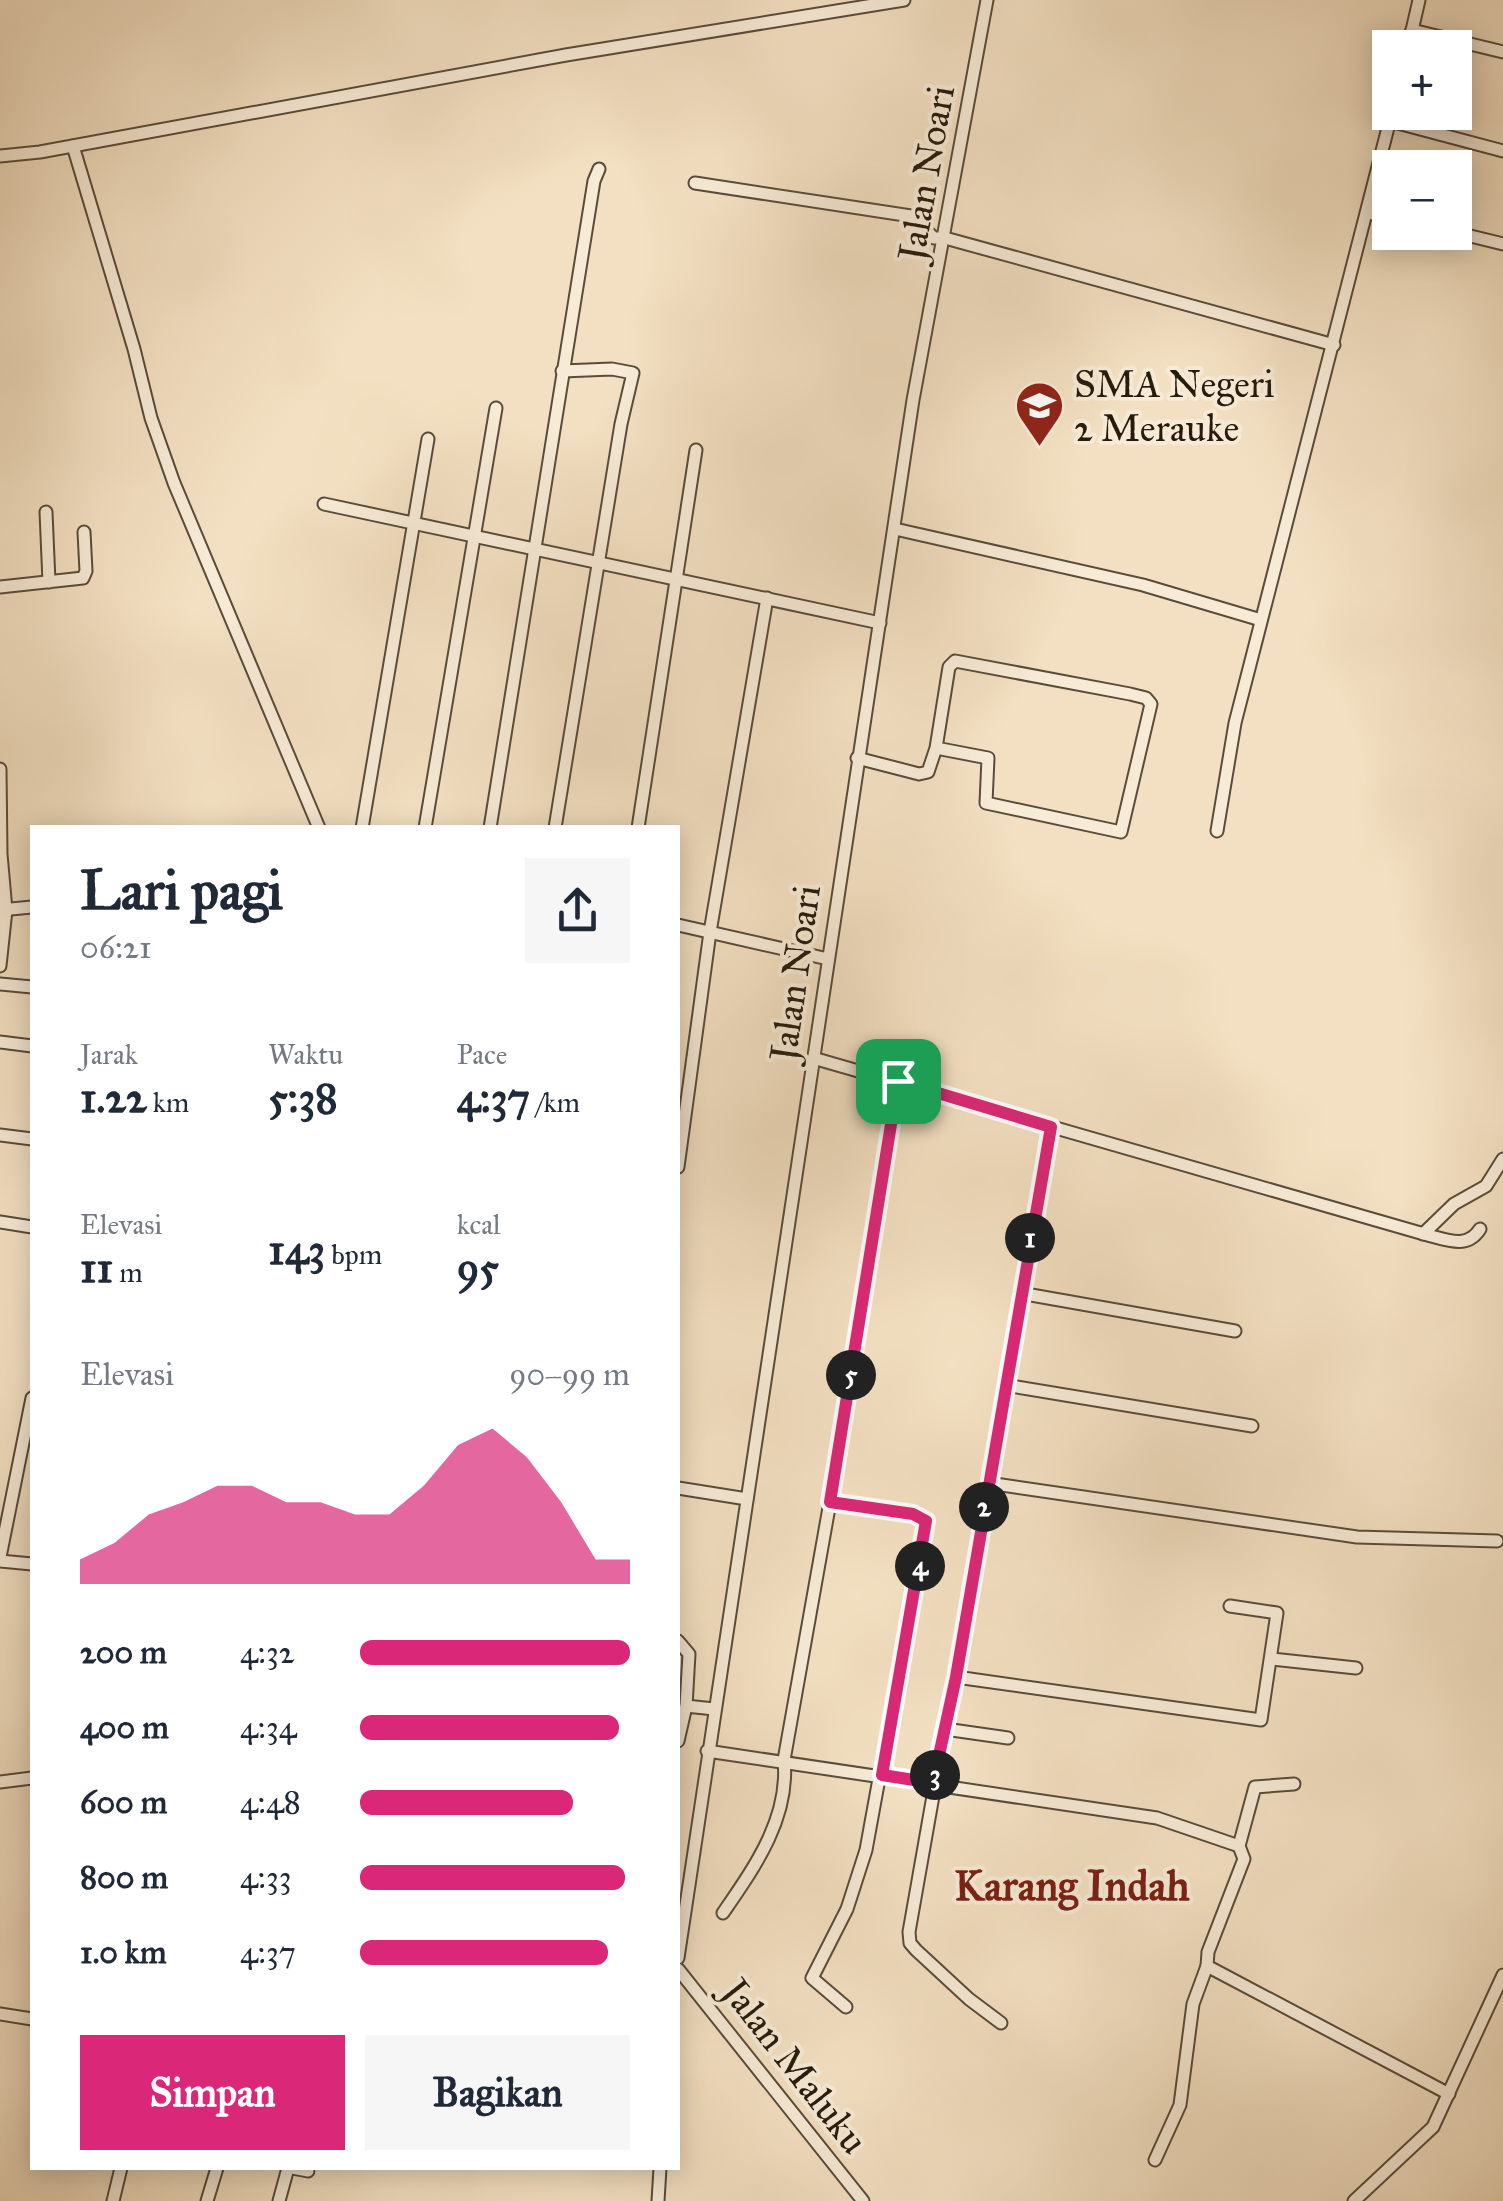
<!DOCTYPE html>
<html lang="id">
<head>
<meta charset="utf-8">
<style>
  :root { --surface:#fff; --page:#f6f6f7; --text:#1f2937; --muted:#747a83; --accent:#db2777 }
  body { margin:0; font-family:"IM FELL Great Primer",serif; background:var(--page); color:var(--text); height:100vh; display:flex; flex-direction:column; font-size:38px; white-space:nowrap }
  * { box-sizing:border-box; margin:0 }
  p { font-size:32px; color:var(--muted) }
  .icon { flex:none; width:55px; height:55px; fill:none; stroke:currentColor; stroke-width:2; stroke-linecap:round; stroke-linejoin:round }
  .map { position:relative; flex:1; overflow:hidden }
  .panel { position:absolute; left:30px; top:825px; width:650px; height:1345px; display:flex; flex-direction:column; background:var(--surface); border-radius:0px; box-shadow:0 5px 25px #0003 }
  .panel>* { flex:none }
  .buttons { position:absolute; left:1372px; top:30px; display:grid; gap:20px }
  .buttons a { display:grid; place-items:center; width:100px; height:100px; border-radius:0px; background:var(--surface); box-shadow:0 5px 25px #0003; font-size:50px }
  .pin { position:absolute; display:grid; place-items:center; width:85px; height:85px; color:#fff; margin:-42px; border-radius:20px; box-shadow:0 5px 15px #0006 }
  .km { position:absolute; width:50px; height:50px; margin:-25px; border-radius:50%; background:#222; color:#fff; font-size:28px; line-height:50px; text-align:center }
  .round { display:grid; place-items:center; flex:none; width:105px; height:105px; border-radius:0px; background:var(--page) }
  .overview { display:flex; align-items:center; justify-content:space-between; height:170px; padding:0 50px }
  h1 { font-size:55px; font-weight:800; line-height:75px }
  .stats { display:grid; grid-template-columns:repeat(3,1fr); gap:15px; height:170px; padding:10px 50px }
  .stats div { display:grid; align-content:center }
  .stats b { font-size:42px; font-weight:800 }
  .stats small { font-size:28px; font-weight:400 }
  .stats p { font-size:28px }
  .chart { height:280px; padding:20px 50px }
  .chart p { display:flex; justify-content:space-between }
  .chart svg { width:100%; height:180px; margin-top:10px; fill:var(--accent); opacity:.7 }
  .primary-button { display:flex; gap:20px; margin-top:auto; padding:20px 50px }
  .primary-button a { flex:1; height:115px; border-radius:0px; background:var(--accent); color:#fff; font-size:40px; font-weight:800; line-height:115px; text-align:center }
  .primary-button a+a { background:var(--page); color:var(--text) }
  ul { padding:0 50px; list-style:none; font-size:32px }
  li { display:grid; grid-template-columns:160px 120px 1fr; align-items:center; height:75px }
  li i { height:25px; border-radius:12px; background:var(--accent) }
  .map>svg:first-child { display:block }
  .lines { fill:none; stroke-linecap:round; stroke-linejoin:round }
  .minor-casing { stroke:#594c3a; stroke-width:15 }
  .minor { stroke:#f7ebd7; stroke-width:11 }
  .route-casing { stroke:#fff; stroke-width:20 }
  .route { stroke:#db2777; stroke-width:12 }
  .labels { text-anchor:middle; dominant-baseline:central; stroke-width:8; stroke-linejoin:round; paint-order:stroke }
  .street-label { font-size:38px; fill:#261b0c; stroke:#f7ebd7 }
  .poi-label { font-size:38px; fill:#261b0c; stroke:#f7ebd7; text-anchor:start }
  .quarter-label { font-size:42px; font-weight:bold; fill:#7a1f14; stroke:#f7ebd7 }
</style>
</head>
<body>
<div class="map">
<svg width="1503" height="2201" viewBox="0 0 1503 2201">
  <rect width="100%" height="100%" fill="#f3e0c2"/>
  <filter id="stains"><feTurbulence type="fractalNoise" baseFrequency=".002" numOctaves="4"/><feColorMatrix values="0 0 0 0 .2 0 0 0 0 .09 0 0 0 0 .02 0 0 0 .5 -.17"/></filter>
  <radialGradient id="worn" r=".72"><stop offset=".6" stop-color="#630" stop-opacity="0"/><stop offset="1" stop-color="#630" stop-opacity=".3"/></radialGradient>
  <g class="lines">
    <defs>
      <g id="minor">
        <polyline points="1412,30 1503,52"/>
        <polyline points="1408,48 1419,0"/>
        <polyline points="1390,121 1503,151"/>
        <polyline points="73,146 134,349 151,418 174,483 319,828"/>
        <polyline points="0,156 40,152 566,55 904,0"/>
        <polyline points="695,183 911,216 934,238 945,238 1334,345"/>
        <polyline points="1368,213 1390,218"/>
        <polyline points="1454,232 1503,244"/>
        <polyline points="324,504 880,623"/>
        <polyline points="46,512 49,582"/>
        <polyline points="895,529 1143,585 1261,620"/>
        <polyline points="0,587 83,578 86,571 84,532"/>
        <polyline points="857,758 919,774 928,772 936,748 949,667 955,661 1130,694 1146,698 1151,704 1121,832 986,803 988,758 936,748"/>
        <polyline points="0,769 1,854 6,910 0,966"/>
        <polyline points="362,828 428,439"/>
        <polyline points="425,828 496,408"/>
        <polyline points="490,828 594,181 599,169"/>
        <polyline points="555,828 621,424 633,373 612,369 562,371"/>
        <polyline points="638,828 696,450"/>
        <polyline points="1217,831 1235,723 1392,112"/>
        <polyline points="0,910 32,907"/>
        <polyline points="678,925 828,959"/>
        <polyline points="0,984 32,987"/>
        <polyline points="0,1042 32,1046"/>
        <path d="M813,1058L1431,1236C1450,1241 1468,1248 1480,1229"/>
        <polyline points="0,1135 32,1139"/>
        <polyline points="678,1167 710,932 767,598"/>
        <polyline points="0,1222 32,1227"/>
        <polyline points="1423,1234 1454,1204 1486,1186 1503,1159"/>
        <polyline points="1020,1293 1235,1331"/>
        <polyline points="1005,1385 1252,1426"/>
        <polyline points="988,1483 1357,1537 1497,1541"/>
        <polyline points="678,1488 747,1499"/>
        <polyline points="830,1502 913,1514 926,1521 866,1850 847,1909 812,1978 846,2007"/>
        <polyline points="0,1557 32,1398"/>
        <polyline points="0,1561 32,1564"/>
        <polyline points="678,1641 689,1654 686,1706 678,1741"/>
        <polyline points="1272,1659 1356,1668"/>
        <polyline points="956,1677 1261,1720 1277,1613 1230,1606"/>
        <polyline points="686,1706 714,1709"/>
        <polyline points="945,1729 1008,1738"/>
        <polyline points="707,1751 1157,1818 1239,1846 1244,1859 1208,1952 1207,1966 1449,2094"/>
        <polyline points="0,1782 32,1778"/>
        <polyline points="1239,1846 1255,1787 1294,1784"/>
        <path d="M723,1913C754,1868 790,1818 784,1760L830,1502L898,1081"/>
        <polyline points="678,1958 913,400 987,0"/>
        <polyline points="678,1969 863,2201"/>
        <polyline points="0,2014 32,2019"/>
        <polyline points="1001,2023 969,1999 916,1950 910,1943 909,1932 1051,1127"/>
        <polyline points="1155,2160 1180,2105 1193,2004 1207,1966"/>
        <polyline points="292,2168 308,2171"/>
        <polyline points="113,2201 121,2168"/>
        <polyline points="207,2201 217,2168"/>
        <polyline points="279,2201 288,2168"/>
        <polyline points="658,2201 660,2168"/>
        <polyline points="1354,2201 1433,2127 1503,1975"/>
      </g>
    </defs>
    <use href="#minor" class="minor-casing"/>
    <use href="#minor" class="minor"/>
  </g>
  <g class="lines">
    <defs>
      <polygon id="route" points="898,1081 1051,1127 956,1677 933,1783 882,1775 926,1521 913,1514 830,1502"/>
    </defs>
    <use href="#route" class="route-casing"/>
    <use href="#route" class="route"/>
  </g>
  <defs>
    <symbol id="school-pin" viewBox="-11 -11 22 30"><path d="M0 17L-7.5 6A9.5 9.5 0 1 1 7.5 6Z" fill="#8f2418" stroke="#f7ebd7"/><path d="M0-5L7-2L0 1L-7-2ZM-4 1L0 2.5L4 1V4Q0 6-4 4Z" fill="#fff"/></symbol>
  </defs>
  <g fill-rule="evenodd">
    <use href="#school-pin" x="1012" y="378" width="55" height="75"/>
  </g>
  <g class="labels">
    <g class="street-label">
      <text transform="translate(926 173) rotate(-80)">Jalan Noari</text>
      <text transform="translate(795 973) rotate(-82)">Jalan Noari</text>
      <text transform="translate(795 2066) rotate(52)">Jalan Maluku</text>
    </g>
    <g class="poi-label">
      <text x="1074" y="384">SMA Negeri<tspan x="1074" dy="44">2 Merauke</tspan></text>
    </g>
    <g class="quarter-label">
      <text x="1072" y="1886">Karang Indah</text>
    </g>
  </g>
  <rect width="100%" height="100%" filter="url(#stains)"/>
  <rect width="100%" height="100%" fill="url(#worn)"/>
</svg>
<div class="buttons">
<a>+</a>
<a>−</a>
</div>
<div class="pin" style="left:898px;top:1081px;background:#1e9e55"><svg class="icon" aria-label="arrive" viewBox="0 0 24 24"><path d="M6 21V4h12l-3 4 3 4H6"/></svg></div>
<b class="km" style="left:1030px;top:1238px">1</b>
<b class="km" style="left:984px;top:1507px">2</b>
<b class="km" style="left:935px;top:1775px">3</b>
<b class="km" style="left:920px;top:1566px">4</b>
<b class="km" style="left:851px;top:1375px">5</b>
<section class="panel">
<div class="overview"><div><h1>Lari pagi</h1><p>06:21</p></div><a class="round"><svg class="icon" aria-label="share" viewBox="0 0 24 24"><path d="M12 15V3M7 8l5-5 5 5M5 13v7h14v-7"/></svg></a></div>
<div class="stats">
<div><p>Jarak</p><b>1.22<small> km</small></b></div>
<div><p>Waktu</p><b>5:38</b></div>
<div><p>Pace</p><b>4:37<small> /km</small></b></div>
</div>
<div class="stats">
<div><p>Elevasi</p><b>11<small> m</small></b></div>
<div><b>143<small> bpm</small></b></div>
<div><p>kcal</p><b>95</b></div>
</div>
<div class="chart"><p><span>Elevasi</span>90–99 m</p>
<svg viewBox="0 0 160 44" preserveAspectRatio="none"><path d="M0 44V38L10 34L20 27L30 24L40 20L50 20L60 24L70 24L80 27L90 27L100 20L110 10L120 6L130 13L140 24L150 38L160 38V44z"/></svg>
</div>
<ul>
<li><b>200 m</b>4:32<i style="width:100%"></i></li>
<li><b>400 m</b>4:34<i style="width:96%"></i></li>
<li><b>600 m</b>4:48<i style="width:79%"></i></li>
<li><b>800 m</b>4:33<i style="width:98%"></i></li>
<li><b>1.0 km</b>4:37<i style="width:92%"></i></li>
</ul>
<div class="primary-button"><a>Simpan</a><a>Bagikan</a></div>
</section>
</div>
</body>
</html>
